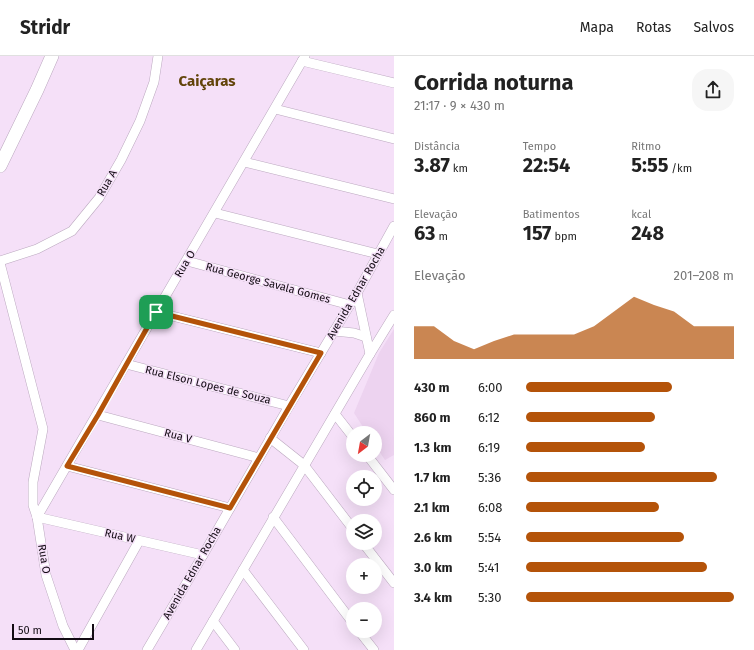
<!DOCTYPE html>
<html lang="pt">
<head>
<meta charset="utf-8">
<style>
  :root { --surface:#fff; --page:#f6f6f6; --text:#222; --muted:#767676; --line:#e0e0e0; --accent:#b45309 }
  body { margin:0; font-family:"Fira Sans",sans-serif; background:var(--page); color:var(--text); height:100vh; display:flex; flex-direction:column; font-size:15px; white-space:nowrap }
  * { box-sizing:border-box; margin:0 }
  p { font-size:13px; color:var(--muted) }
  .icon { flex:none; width:22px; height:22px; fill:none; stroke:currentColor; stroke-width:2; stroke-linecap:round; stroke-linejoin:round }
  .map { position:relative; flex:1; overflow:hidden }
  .sheet { display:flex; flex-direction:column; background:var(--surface); width:360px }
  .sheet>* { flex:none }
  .needle { width:26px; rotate:211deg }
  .controls { position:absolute; left:346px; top:370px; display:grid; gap:8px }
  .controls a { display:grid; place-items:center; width:36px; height:36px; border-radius:50%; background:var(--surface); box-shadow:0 4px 16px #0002; font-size:20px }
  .scale { position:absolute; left:12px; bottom:10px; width:82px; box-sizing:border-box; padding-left:4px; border:2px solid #120b13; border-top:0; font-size:11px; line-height:14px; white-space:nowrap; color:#120b13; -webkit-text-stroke:3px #f5e0f8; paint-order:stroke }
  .pin { position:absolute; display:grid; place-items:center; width:34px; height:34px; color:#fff; margin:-17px; border-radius:8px; box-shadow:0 2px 6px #0006 }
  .round { display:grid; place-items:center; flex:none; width:42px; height:42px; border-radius:16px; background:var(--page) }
  .overview { display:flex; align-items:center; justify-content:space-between; height:68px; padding:0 20px }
  h1 { font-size:22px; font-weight:700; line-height:30px }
  .stats { display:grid; grid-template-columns:repeat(3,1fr); gap:6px; height:68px; padding:4px 20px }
  .stats div { display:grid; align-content:center }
  .stats b { font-size:20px; font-weight:700 }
  .stats small { font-size:11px; font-weight:400 }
  .stats p { font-size:11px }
  .chart { height:112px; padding:8px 20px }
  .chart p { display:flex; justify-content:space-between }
  .chart svg { width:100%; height:72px; margin-top:4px; fill:var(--accent); opacity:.7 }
  ul { padding:0 20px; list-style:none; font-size:13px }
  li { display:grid; grid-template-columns:64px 48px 1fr; align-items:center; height:30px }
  li i { height:10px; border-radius:5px; background:var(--accent) }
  header { display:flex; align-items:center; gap:24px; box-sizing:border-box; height:56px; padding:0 20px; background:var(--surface); border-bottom:1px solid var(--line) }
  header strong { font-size:19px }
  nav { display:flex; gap:22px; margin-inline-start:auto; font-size:14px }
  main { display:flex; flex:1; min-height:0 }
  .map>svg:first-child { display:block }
  .built { fill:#edd3f0 }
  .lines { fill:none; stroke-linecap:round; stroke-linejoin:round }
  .street-casing { stroke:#bba8bf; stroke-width:10 }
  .secondary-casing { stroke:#bba8bf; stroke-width:14 }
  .street { stroke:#fff; stroke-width:9 }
  .secondary { stroke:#fff; stroke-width:13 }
  .route-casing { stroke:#fff; stroke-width:8 }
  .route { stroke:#b45309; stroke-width:5 }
  .labels { text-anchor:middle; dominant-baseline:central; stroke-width:3; stroke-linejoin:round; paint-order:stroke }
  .street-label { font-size:11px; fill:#120b13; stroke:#f5e0f8 }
  .district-label { font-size:15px; font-weight:bold; fill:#62440a; stroke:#f5e0f8 }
</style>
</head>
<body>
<header>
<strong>Stridr</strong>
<nav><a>Mapa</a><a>Rotas</a><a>Salvos</a></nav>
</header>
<main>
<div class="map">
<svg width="394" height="594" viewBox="0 0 394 594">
  <rect width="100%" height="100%" fill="#f5e0f8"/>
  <polygon class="built" points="394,273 394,399 385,404 375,389 375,377 367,377 354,357 379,297"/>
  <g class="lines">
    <defs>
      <g id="street">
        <polyline points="302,5 394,27"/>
        <polyline points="275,53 394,83"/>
        <polyline points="244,106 394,143"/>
        <polyline points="215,157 378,198"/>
        <polyline points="0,205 37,193 72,175 99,142 121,104 140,65 154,26 158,0"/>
        <polyline points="187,205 350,249"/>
        <polyline points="0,207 43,373 33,426 33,449 37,461 46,519 63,570 75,594"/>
        <polyline points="357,237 370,298"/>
        <polyline points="156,256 321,297"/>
        <polyline points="334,275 354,277 366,281"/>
        <polyline points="126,308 289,350"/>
        <polyline points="335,358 353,381"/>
        <polyline points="98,359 259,402"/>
        <polyline points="270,382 304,409 353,473"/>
        <polyline points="367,399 394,434"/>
        <polyline points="67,410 230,452"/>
        <path d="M37,461C127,308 216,154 305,0"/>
        <polyline points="37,461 203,499"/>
        <polyline points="273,461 353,567"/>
        <polyline points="363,487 394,527"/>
        <polyline points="243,514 304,594"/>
        <polyline points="213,565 235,594"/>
        <polyline points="359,575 374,594"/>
        <polyline points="78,594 139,485"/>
        <polyline points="147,594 203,499 289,350 357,237 394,170"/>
        <polyline points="196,594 370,298 394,259"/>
      </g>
      <polyline id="secondary" points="0,110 37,34 52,0"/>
    </defs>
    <use href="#street" class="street-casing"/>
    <use href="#secondary" class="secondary-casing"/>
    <use href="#street" class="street"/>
    <use href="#secondary" class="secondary"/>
  </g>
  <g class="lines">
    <defs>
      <polygon id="route" points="156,256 321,297 230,452 67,410 98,359"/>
    </defs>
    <use href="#route" class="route-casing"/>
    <use href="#route" class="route"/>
  </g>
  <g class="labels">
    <g class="street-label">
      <text transform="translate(107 127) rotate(-60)">Rua A</text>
      <text transform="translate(185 208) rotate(-59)">Rua O</text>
      <text transform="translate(268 227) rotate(15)">Rua George Savala Gomes</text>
      <text transform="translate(356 237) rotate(-60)">Avenida Ednar Rocha</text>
      <text transform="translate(208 329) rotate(14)">Rua Elson Lopes de Souza</text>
      <text transform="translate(178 380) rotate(15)">Rua V</text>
      <text transform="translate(120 480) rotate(13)">Rua W</text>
      <text transform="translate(44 503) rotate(80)">Rua O</text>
      <text transform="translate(192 517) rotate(-60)">Avenida Ednar Rocha</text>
    </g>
    <g class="district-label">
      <text x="207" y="25">Caiçaras</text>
    </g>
  </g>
</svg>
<div class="controls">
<a><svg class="needle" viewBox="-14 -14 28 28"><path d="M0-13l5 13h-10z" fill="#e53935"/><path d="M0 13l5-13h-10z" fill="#767676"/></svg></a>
<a><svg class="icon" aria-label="locate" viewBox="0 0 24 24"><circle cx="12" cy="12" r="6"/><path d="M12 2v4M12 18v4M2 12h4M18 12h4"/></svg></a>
<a><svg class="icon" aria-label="layers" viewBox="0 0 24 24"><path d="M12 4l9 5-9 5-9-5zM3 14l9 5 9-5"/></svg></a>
<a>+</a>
<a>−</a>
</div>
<div class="scale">50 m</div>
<div class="pin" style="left:156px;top:256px;background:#1e9e55"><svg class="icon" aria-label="arrive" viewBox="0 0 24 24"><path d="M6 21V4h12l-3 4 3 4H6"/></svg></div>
</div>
<section class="sheet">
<div class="overview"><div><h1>Corrida noturna</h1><p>21:17 · 9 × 430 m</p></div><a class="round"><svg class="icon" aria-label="share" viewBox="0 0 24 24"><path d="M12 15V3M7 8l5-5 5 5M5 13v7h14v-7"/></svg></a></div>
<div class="stats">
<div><p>Distância</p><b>3.87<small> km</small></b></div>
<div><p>Tempo</p><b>22:54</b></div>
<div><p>Ritmo</p><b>5:55<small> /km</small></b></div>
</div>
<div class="stats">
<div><p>Elevação</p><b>63<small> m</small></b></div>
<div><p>Batimentos</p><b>157<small> bpm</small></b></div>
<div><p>kcal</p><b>248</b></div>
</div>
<div class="chart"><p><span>Elevação</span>201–208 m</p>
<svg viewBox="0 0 160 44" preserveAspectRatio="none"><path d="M0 44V24L10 24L20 33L30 38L40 33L50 29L60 29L70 29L80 29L90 24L100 15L110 6L120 11L130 15L140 24L150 24L160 24V44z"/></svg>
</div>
<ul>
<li><b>430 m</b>6:00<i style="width:70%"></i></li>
<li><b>860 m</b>6:12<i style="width:62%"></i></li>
<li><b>1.3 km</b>6:19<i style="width:57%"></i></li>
<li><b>1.7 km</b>5:36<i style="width:92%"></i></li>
<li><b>2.1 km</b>6:08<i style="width:64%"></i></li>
<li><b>2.6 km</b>5:54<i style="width:76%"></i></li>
<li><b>3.0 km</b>5:41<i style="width:87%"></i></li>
<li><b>3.4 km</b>5:30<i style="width:100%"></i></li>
</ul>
</section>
</main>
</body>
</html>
